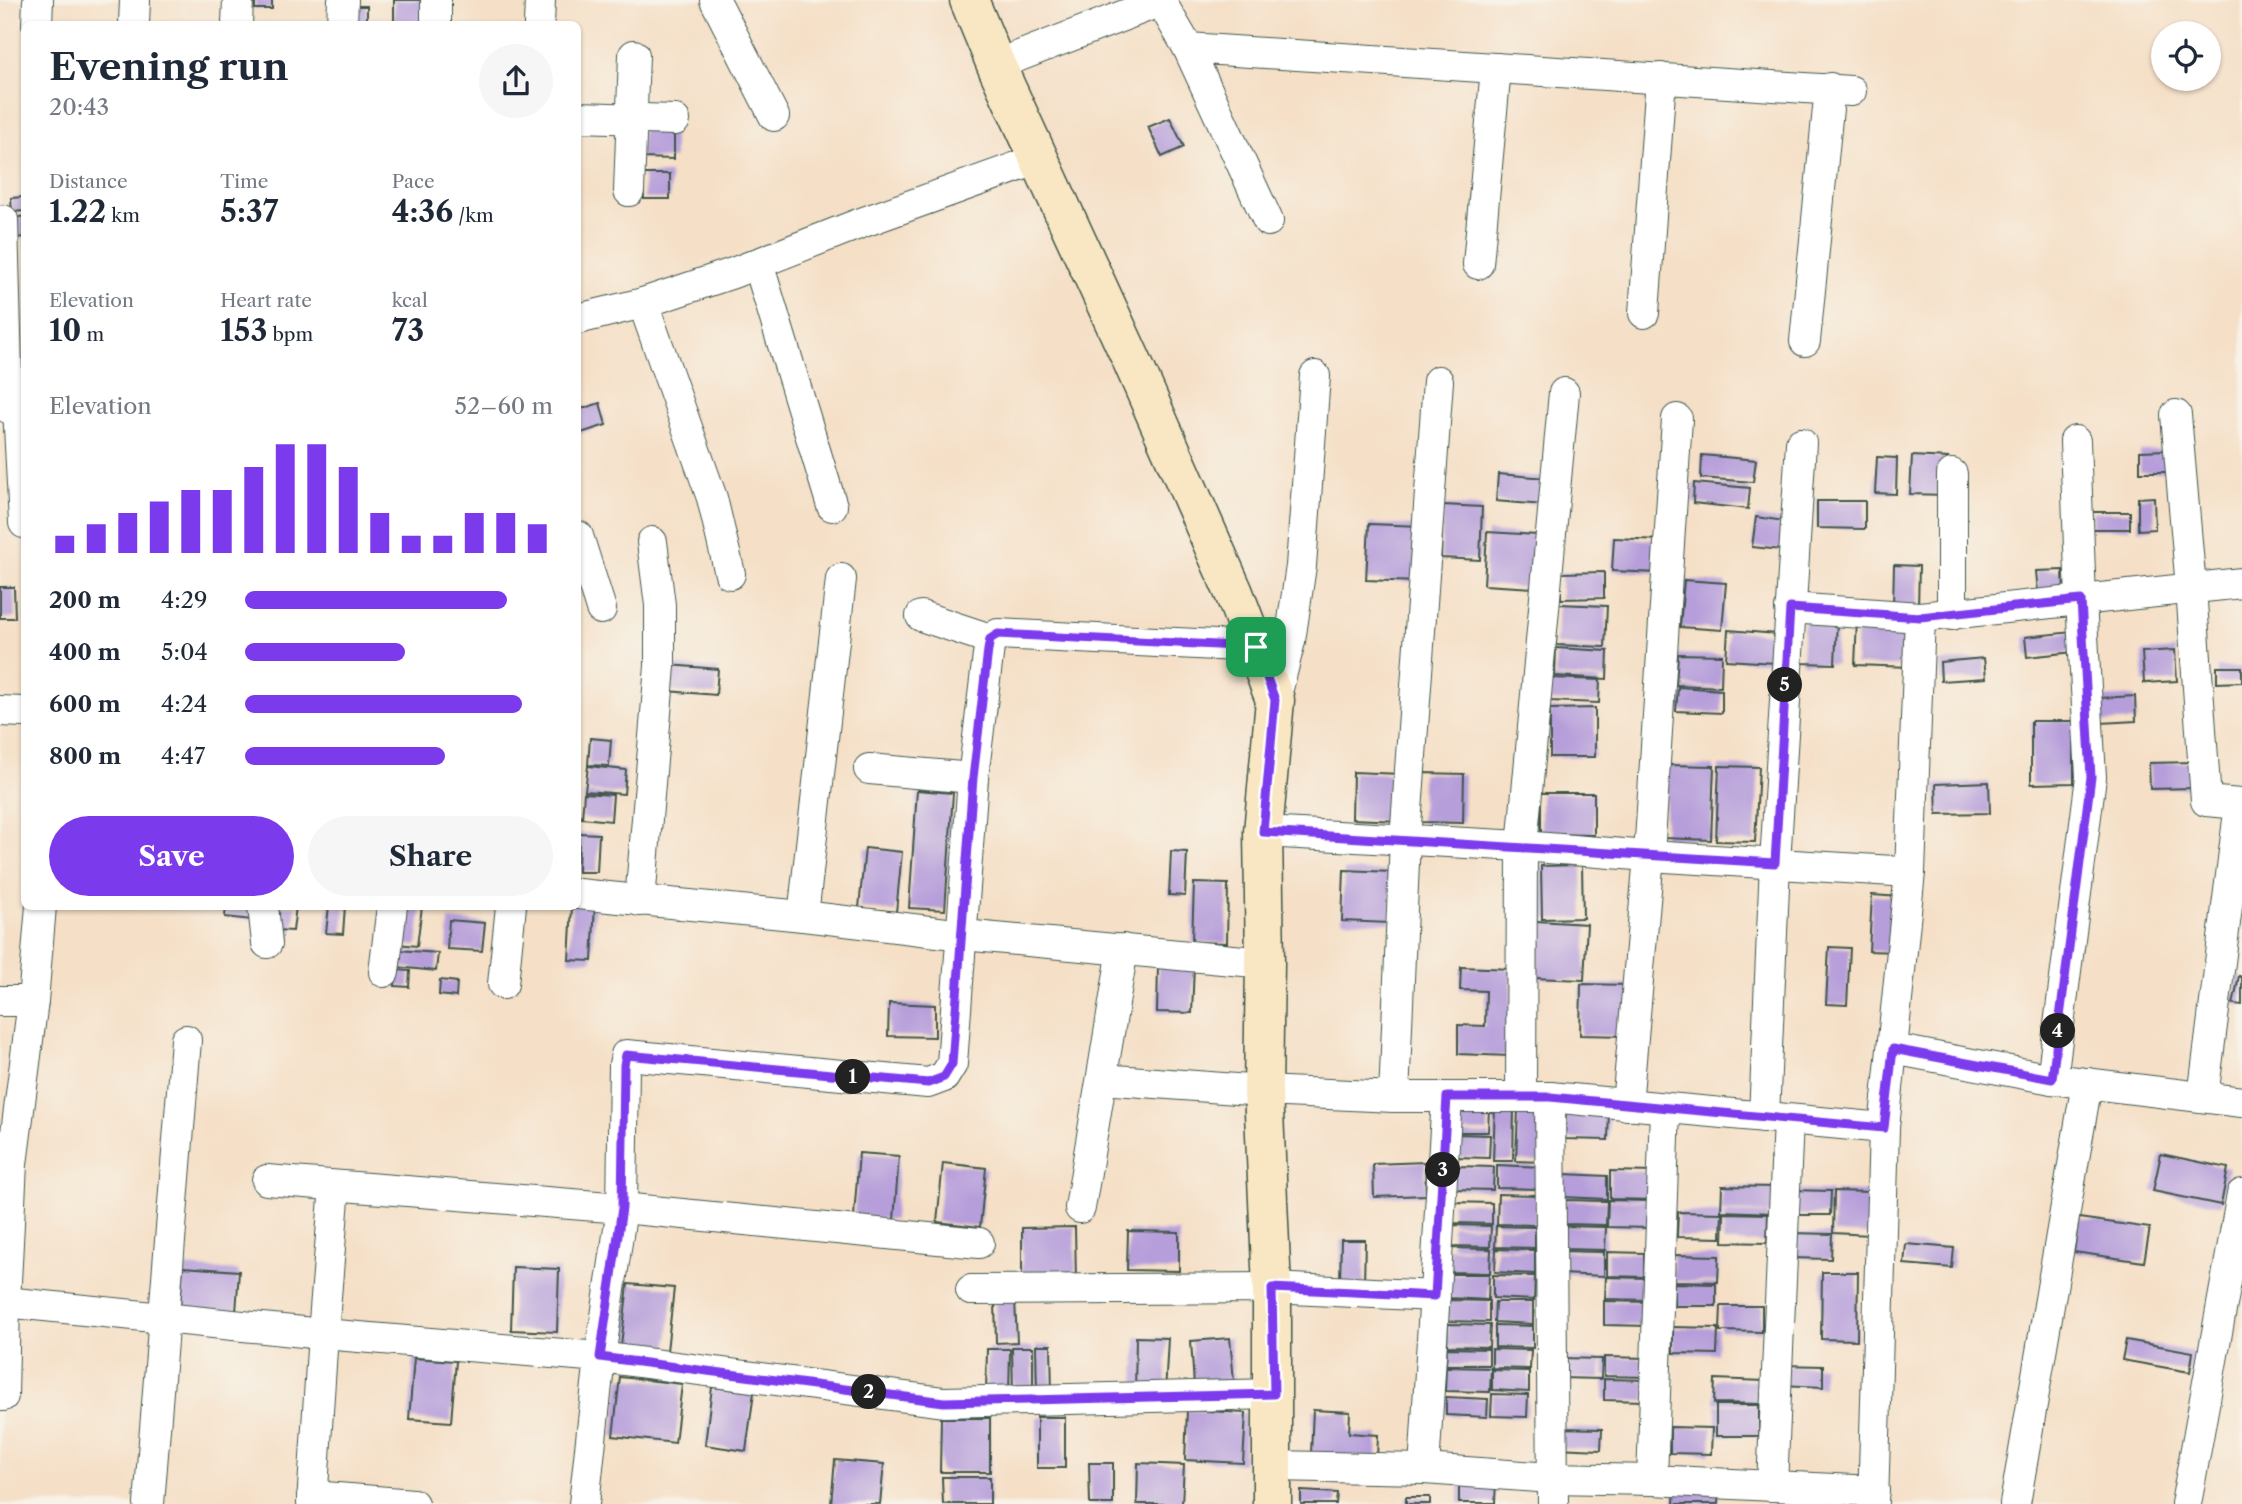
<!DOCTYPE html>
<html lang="en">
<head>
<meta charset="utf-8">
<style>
  :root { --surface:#fff; --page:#f6f6f7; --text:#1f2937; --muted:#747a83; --accent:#7c3aed }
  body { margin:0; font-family:"Libre Caslon Text",serif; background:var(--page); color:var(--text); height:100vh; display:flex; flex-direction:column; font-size:26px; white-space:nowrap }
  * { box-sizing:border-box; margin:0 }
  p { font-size:23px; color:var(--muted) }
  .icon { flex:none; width:38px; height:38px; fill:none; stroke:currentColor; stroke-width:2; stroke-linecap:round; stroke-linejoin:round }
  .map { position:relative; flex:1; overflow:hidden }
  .details { position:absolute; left:21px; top:21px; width:560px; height:889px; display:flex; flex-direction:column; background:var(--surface); border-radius:10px; box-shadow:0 2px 5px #0004 }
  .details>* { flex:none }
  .controls { position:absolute; left:2151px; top:21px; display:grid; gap:14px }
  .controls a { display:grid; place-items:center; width:70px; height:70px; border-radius:50%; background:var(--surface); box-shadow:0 2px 5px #0004; font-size:35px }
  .pin { position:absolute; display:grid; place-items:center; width:60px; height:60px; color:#fff; margin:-30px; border-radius:14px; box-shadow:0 4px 10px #0006 }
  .km { position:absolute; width:35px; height:35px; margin:-18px; border-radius:50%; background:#222; color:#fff; font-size:19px; line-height:35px; text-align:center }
  .round { display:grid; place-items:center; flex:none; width:74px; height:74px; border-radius:37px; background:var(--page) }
  .headline { display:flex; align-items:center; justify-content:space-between; height:119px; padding:0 28px }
  h1 { font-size:38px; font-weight:700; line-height:52px }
  .metrics { display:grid; grid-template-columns:repeat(3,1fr); gap:10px; height:119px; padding:7px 28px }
  .metrics div { display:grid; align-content:center }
  .metrics b { font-size:30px; font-weight:700 }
  .metrics small { font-size:19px; font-weight:400 }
  .metrics p { font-size:19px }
  .chart { height:196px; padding:14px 28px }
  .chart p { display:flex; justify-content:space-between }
  .chart svg { width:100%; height:126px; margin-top:7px; stroke:var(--accent); stroke-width:6 }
  .action { display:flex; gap:14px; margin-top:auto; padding:14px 28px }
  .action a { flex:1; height:80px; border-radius:42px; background:var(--accent); color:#fff; font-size:28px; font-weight:700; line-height:80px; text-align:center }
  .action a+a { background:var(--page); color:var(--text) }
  ul { padding:0 28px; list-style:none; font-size:23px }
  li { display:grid; grid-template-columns:112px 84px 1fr; align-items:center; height:52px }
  li i { height:18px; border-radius:9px; background:var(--accent) }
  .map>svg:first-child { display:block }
  .building { fill:#b69eda }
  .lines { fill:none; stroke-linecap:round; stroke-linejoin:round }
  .street-casing { stroke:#3f554a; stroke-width:32 }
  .secondary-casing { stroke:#3f554a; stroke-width:41 }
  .street { stroke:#fff; stroke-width:30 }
  .secondary { stroke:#f9e7c3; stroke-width:38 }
  .route-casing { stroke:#fff; stroke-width:14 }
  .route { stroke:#7c3aed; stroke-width:9 }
</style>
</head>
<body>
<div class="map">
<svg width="2242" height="1504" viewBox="0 0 2242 1504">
  <rect width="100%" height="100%" fill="#f7f3e8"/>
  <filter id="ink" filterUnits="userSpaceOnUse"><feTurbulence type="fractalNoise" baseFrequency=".0143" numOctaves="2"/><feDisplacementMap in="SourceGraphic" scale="14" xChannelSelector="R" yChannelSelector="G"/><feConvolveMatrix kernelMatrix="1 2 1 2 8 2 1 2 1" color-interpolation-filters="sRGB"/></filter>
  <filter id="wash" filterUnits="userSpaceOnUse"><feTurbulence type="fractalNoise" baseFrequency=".00686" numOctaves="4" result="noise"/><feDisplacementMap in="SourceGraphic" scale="28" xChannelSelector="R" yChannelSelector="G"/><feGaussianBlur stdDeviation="1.57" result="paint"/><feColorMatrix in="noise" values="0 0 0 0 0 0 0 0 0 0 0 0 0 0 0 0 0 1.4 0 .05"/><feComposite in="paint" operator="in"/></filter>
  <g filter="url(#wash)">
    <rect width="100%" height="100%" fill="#f5dfc6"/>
    <g id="blocks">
      <g class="building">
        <rect x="255" y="0" width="17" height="9"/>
        <rect x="394" y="0" width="30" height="24"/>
        <rect x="352" y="6" width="15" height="18"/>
        <polygon points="1170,118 1184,147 1162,157 1148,127"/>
        <polygon points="642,126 674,127 674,159 641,158"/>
        <polygon points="643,174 670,174 670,199 644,199"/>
        <polygon points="24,197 24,211 12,212 11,198"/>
        <polygon points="24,216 24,237 18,238 15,218"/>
        <polygon points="600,403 606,425 578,434 578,410"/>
        <polygon points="2167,450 2167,472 2140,472 2140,451"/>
        <polygon points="1702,455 1756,460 1753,482 1701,478"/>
        <polygon points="1912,456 1948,458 1946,495 1910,494"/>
        <polygon points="1877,457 1897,458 1896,494 1875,493"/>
        <polygon points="1498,474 1546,478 1544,505 1496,501"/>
        <polygon points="1694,483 1750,488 1748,509 1693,503"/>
        <polygon points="2154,497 2155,529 2138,530 2138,498"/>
        <polygon points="1817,501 1865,501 1865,529 1817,528"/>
        <polygon points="1443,505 1482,507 1480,560 1441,558"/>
        <rect x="2092" y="512" width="38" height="17"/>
        <polygon points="1756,517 1785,521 1782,550 1752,547"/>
        <polygon points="1369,524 1421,526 1418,582 1366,580"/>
        <polygon points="1487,532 1538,535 1535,588 1484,585"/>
        <polygon points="1614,538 1661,540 1659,573 1612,571"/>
        <polygon points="1894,565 1919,566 1918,608 1893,607"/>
        <polygon points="2063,570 2064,592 2038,593 2036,571"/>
        <polygon points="1604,572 1604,598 1561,599 1561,573"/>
        <polygon points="1684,580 1726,583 1722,630 1680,627"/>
        <polygon points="0,587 14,587 15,618 0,618"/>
        <polygon points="1558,604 1607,606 1605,647 1556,645"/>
        <polygon points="1804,618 1837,620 1835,664 1802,663"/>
        <polygon points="1857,620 1912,623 1910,667 1855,665"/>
        <polygon points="1728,630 1777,634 1775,663 1726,660"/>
        <polygon points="2072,632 2074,652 2027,657 2025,637"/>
        <polygon points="1556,648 1608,651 1607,679 1555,676"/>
        <polygon points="2175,650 2177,681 2144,683 2142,652"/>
        <polygon points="1678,654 1722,655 1721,687 1676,685"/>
        <polygon points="1984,658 1986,678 1941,681 1940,662"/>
        <polygon points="669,665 718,669 716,695 667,691"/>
        <polygon points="2217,667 2242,667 2242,682 2217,683"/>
        <polygon points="1551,678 1600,680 1599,703 1550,701"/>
        <polygon points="1678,687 1722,690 1722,713 1676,711"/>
        <polygon points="2135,696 2136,721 2101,723 2100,698"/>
        <polygon points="1595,708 1595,757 1550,757 1550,709"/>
        <polygon points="2031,721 2074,721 2074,783 2031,784"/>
        <polygon points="590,738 611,740 609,766 588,765"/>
        <polygon points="2193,762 2194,788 2150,789 2149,763"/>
        <polygon points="1667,765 1714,766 1711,840 1664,838"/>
        <polygon points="588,766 626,770 624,794 585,791"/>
        <polygon points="1719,766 1759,767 1755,842 1716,841"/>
        <polygon points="1353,772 1401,774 1400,821 1352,819"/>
        <polygon points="1422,773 1464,774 1463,823 1421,822"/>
        <polygon points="1989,782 1990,813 1937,814 1936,784"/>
        <polygon points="917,790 953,793 945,910 909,908"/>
        <polygon points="584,793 613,795 611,821 582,818"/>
        <polygon points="1541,793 1594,793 1594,835 1541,834"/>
        <polygon points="579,833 599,834 597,872 578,872"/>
        <polygon points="865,848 902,852 896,912 859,908"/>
        <polygon points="1171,851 1187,852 1185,896 1169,895"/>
        <polygon points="1582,865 1583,918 1542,919 1541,866"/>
        <polygon points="1344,870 1392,872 1390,923 1342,921"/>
        <polygon points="1194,883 1228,884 1227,943 1192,942"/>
        <polygon points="1872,895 1900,897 1897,952 1869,951"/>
        <polygon points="595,903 592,961 569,960 572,906"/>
        <polygon points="226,906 254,906 252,920 225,917"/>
        <polygon points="278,906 296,906 293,931 276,930"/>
        <polygon points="329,906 345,906 343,934 326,933"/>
        <polygon points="401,906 422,906 417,946 397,944"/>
        <polygon points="449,920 485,923 482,951 447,949"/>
        <polygon points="1536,921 1587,924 1584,980 1533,978"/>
        <polygon points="1829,947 1850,948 1847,1005 1826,1004"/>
        <polygon points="398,950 438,953 436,971 397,967"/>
        <polygon points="1158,965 1194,966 1192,1013 1157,1012"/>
        <polygon points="1461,967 1512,969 1509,1056 1458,1054 1458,1025 1485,1026 1486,991 1460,990"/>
        <polygon points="396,970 410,971 409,987 395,986"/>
        <polygon points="2239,976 2242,977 2242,1005 2233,1004"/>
        <polygon points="440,980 457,982 456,997 439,995"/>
        <polygon points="1581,984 1629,985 1628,1036 1580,1035"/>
        <polygon points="889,1003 935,1005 935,1037 888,1036"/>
        <polygon points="1495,1106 1514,1107 1513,1161 1493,1161"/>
        <polygon points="1458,1107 1489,1108 1488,1132 1458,1132"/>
        <polygon points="1566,1108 1609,1109 1608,1140 1565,1139"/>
        <polygon points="1518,1109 1541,1110 1540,1162 1516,1161"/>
        <polygon points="1456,1134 1490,1135 1489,1158 1455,1157"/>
        <polygon points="859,1153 899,1156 894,1220 854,1216"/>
        <polygon points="2161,1154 2228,1168 2221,1205 2153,1191"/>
        <polygon points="1425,1162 1426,1195 1374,1197 1373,1164"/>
        <polygon points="943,1163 986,1168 980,1227 937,1222"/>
        <polygon points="1497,1165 1541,1167 1540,1189 1497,1188"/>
        <polygon points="1452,1166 1494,1167 1493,1190 1452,1189"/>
        <polygon points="1610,1171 1655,1172 1655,1200 1610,1199"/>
        <polygon points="1564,1174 1607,1176 1607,1199 1563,1197"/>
        <polygon points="1722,1186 1774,1187 1773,1213 1721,1211"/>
        <polygon points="1789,1190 1831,1191 1830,1215 1788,1215"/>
        <polygon points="1834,1191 1871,1192 1870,1235 1833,1233"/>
        <polygon points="1498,1194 1536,1195 1536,1225 1497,1224"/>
        <polygon points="1565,1200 1607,1201 1606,1225 1564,1224"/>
        <polygon points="1608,1200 1650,1201 1650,1228 1607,1227"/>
        <polygon points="1452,1202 1492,1203 1492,1224 1452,1223"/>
        <polygon points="1678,1212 1722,1213 1721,1238 1677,1237"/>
        <polygon points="1724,1213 1768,1214 1767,1243 1723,1242"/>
        <polygon points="2079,1218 2150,1228 2144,1262 2074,1252"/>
        <polygon points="1452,1225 1491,1226 1490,1247 1451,1246"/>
        <polygon points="1496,1226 1535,1227 1535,1248 1495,1247"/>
        <polygon points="1563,1226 1606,1227 1605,1250 1562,1249"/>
        <polygon points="1075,1227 1076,1281 1022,1281 1022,1228"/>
        <polygon points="1128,1231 1179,1232 1179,1271 1127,1270"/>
        <polygon points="1791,1233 1832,1234 1831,1259 1790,1258"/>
        <polygon points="1341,1240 1365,1240 1364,1284 1340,1284"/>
        <polygon points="1906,1244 1954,1248 1952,1268 1904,1264"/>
        <polygon points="1449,1248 1491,1249 1490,1273 1449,1272"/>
        <polygon points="1496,1249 1535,1250 1535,1274 1495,1272"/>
        <polygon points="1562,1251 1604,1252 1604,1276 1562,1274"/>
        <polygon points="1607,1252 1644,1253 1644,1277 1607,1276"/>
        <polygon points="1673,1255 1719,1256 1718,1282 1673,1281"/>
        <polygon points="183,1267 239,1271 236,1312 180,1308"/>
        <polygon points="513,1267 559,1269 557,1332 511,1330"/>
        <polygon points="1822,1272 1858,1272 1857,1340 1821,1339"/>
        <polygon points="1450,1274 1489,1274 1488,1300 1450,1298"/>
        <polygon points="1493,1275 1535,1276 1534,1300 1493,1298"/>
        <polygon points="1606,1277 1648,1278 1648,1300 1605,1299"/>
        <polygon points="1674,1283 1716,1284 1716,1306 1674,1306"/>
        <polygon points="628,1284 674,1288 667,1351 621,1346"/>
        <polygon points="1015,1300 1017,1342 996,1343 995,1301"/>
        <polygon points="1449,1300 1489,1301 1489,1322 1448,1321"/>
        <polygon points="1604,1301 1650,1302 1650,1326 1604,1325"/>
        <polygon points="1495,1302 1533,1302 1533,1324 1494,1322"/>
        <polygon points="1721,1306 1762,1306 1762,1332 1720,1331"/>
        <polygon points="1448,1324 1490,1325 1489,1347 1447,1346"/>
        <polygon points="1495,1325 1533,1326 1533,1348 1495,1347"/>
        <polygon points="1673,1327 1718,1328 1717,1354 1673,1353"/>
        <polygon points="1136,1337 1168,1338 1165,1394 1135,1393"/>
        <polygon points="1230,1338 1234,1381 1194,1385 1191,1341"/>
        <polygon points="2126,1340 2193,1352 2190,1372 2122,1360"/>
        <polygon points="1036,1345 1051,1345 1052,1395 1037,1395"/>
        <polygon points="1012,1347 1033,1347 1033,1394 1013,1394"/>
        <polygon points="1447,1348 1489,1349 1489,1365 1446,1365"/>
        <polygon points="987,1349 1010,1349 1009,1395 986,1394"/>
        <polygon points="1492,1349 1531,1350 1530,1369 1492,1368"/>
        <polygon points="1604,1357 1648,1358 1648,1377 1604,1376"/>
        <polygon points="414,1358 456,1361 451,1422 409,1419"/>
        <polygon points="1560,1358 1602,1359 1601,1379 1560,1378"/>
        <polygon points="1783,1365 1823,1366 1823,1387 1782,1385"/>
        <polygon points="1446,1367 1491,1368 1490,1392 1445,1391"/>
        <polygon points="1492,1370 1529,1371 1529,1392 1492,1390"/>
        <polygon points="620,1377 682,1384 675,1443 613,1436"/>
        <polygon points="1604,1379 1646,1380 1645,1401 1604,1400"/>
        <polygon points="1715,1379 1764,1381 1764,1404 1714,1403"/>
        <polygon points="712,1387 754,1392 746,1451 705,1445"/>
        <polygon points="1492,1394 1528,1395 1527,1417 1491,1416"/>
        <polygon points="1446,1397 1488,1399 1487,1417 1446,1415"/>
        <rect x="1716" y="1405" width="43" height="31"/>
        <polygon points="1187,1410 1246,1413 1243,1463 1185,1460"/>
        <polygon points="1313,1410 1350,1412 1349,1433 1378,1435 1377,1458 1311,1454"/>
        <rect x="1037" y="1417" width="28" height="51"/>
        <polygon points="941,1418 990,1418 990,1472 940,1472"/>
        <polygon points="1670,1427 1712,1428 1711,1454 1670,1453"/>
        <polygon points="1557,1428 1602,1429 1601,1450 1556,1448"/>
        <polygon points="835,1460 884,1464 880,1504 831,1504"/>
        <polygon points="1089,1463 1113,1463 1113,1504 1090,1504"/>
        <polygon points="1138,1463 1184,1465 1182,1504 1137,1504"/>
        <polygon points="942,1477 990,1477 990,1504 943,1504"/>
        <polygon points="1459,1479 1496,1480 1495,1503 1459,1503"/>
        <polygon points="1675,1487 1719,1490 1718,1504 1674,1504"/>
        <polygon points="1301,1491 1337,1493 1336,1504 1301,1504"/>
        <rect x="1406" y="1497" width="24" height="7"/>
      </g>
    </g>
  </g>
  <g filter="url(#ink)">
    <use href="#blocks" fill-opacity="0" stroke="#3f554a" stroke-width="2"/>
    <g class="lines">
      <defs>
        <g id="street">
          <polyline points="715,0 774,116"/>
          <polyline points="1160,0 1188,48 1268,221"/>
          <polyline points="37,24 38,0"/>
          <polyline points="134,24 135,0"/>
          <polyline points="237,24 238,0"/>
          <polyline points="342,24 343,0"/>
          <polyline points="436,24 436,0"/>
          <polyline points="539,24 540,0"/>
          <polyline points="1188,48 1851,91"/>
          <polyline points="996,65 1161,1"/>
          <polyline points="578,117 675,120"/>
          <polyline points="629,191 634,55"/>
          <polyline points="3,220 8,408"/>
          <polyline points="758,263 832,506"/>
          <polyline points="1478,264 1496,68"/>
          <polyline points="643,303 712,498 730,574"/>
          <polyline points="1644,313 1661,78"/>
          <polyline points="578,319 643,303 733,273 861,223 1039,159"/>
          <polyline points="1805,341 1830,88"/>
          <polyline points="18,407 24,523"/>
          <polyline points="2176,415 2191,588 2206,801 2240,804"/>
          <polyline points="1952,474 1952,615"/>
          <polyline points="578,536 601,609"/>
          <polyline points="1790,608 1920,617 2242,583"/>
          <polyline points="921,616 990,639"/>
          <polyline points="1275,700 1290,641 1301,566 1315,376"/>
          <polyline points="0,711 24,712"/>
          <polyline points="869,769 973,778"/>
          <polyline points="1263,832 1522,846 1649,856 1910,872"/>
          <polyline points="578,894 803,916 963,935 1265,963"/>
          <polyline points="640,901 660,666 660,605 652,542"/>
          <polyline points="263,906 267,943"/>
          <polyline points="803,916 841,579"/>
          <polyline points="384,972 392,906"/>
          <polyline points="503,984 511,906"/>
          <polyline points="0,1001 33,1001"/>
          <polyline points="1893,1049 2052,1079 2242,1102"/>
          <polyline points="1102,1079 1263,1091 1394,1097 1550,1097 1884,1128"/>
          <polyline points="2052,1079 2091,777 2081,600 2075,441"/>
          <polyline points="1521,1096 1522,846 1564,393"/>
          <polyline points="1394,1097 1405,839 1438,381"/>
          <polyline points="1550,1097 1553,1504"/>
          <polyline points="2203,1097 2240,804 2242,804"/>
          <polyline points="1627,1105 1649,856 1677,419"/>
          <polyline points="1764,1117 1775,863 1801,443"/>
          <polyline points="267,1180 622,1208 979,1243"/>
          <polyline points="1080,1208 1123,949"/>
          <polyline points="971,1290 1272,1288 1435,1296"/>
          <polyline points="5,1302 323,1334 600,1357 944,1402 1274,1394"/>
          <polyline points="3,1396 5,1302 12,1164 33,1001 41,906"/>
          <polyline points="1273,1466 1424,1469 1552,1478 1652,1480 1874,1491"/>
          <polyline points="1424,1469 1447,1097"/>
          <polyline points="1652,1480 1665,1109"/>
          <polyline points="1772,1486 1788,1120"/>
          <polyline points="312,1496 413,1504"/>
          <polyline points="149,1504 186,1040"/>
          <polyline points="312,1504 323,1334 335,1186"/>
          <polyline points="584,1504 600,1357 622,1208 624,1065 626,1055 928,1083 944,1077 952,1064 973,778 990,639 998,634 1256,647"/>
          <polyline points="1873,1504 1884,1128 1910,872 1920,617"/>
          <polyline points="2015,1504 2087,1083"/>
          <polyline points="2186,1504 2242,1194"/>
        </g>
        <polyline id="secondary" points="969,0 996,65 1132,361 1234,593 1275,700 1263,832 1265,963 1263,1091 1272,1288 1272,1504"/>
      </defs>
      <use href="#street" class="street-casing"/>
      <use href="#secondary" class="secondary-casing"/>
      <use href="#street" class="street"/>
      <use href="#secondary" class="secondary"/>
    </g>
  </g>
  <g class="lines" filter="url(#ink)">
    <defs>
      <polygon id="route" points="2081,600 2091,777 2052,1079 1893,1049 1884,1128 1550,1097 1447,1097 1435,1296 1272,1288 1274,1394 944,1402 600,1357 622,1208 624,1065 626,1055 928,1083 944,1077 952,1064 973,778 988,650 990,639 998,634 1256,647 1275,700 1263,832 1775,863 1790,608 1920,617"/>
    </defs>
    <use href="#route" class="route-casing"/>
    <use href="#route" class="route"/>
  </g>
</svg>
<div class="controls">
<a><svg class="icon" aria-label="locate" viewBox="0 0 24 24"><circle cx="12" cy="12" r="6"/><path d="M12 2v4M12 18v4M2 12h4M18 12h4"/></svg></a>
</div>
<div class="pin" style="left:1256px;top:647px;background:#1e9e55"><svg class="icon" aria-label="arrive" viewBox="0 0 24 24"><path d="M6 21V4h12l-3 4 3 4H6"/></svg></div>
<b class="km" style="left:853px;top:1077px">1</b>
<b class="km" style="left:869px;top:1392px">2</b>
<b class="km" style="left:1443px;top:1170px">3</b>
<b class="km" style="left:2058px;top:1031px">4</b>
<b class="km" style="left:1785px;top:685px">5</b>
<section class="details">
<div class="headline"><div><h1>Evening run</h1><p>20:43</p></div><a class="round"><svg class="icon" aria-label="share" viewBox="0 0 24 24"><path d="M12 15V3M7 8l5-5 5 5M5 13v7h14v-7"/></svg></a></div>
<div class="metrics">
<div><p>Distance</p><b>1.22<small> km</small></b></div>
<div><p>Time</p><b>5:37</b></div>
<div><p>Pace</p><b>4:36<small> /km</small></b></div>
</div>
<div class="metrics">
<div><p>Elevation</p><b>10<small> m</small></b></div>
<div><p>Heart rate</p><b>153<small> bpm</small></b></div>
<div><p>kcal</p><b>73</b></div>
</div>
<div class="chart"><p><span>Elevation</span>52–60 m</p>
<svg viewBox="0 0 160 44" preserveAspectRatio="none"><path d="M5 44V38M15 44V34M25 44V30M35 44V26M45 44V22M55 44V22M65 44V14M75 44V6M85 44V6M95 44V14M105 44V30M115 44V38M125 44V38M135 44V30M145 44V30M155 44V34"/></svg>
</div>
<ul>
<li><b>200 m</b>4:29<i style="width:85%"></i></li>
<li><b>400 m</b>5:04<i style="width:52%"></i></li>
<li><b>600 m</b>4:24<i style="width:90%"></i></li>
<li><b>800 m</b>4:47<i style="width:65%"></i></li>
</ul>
<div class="action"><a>Save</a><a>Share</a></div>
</section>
</div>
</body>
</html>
